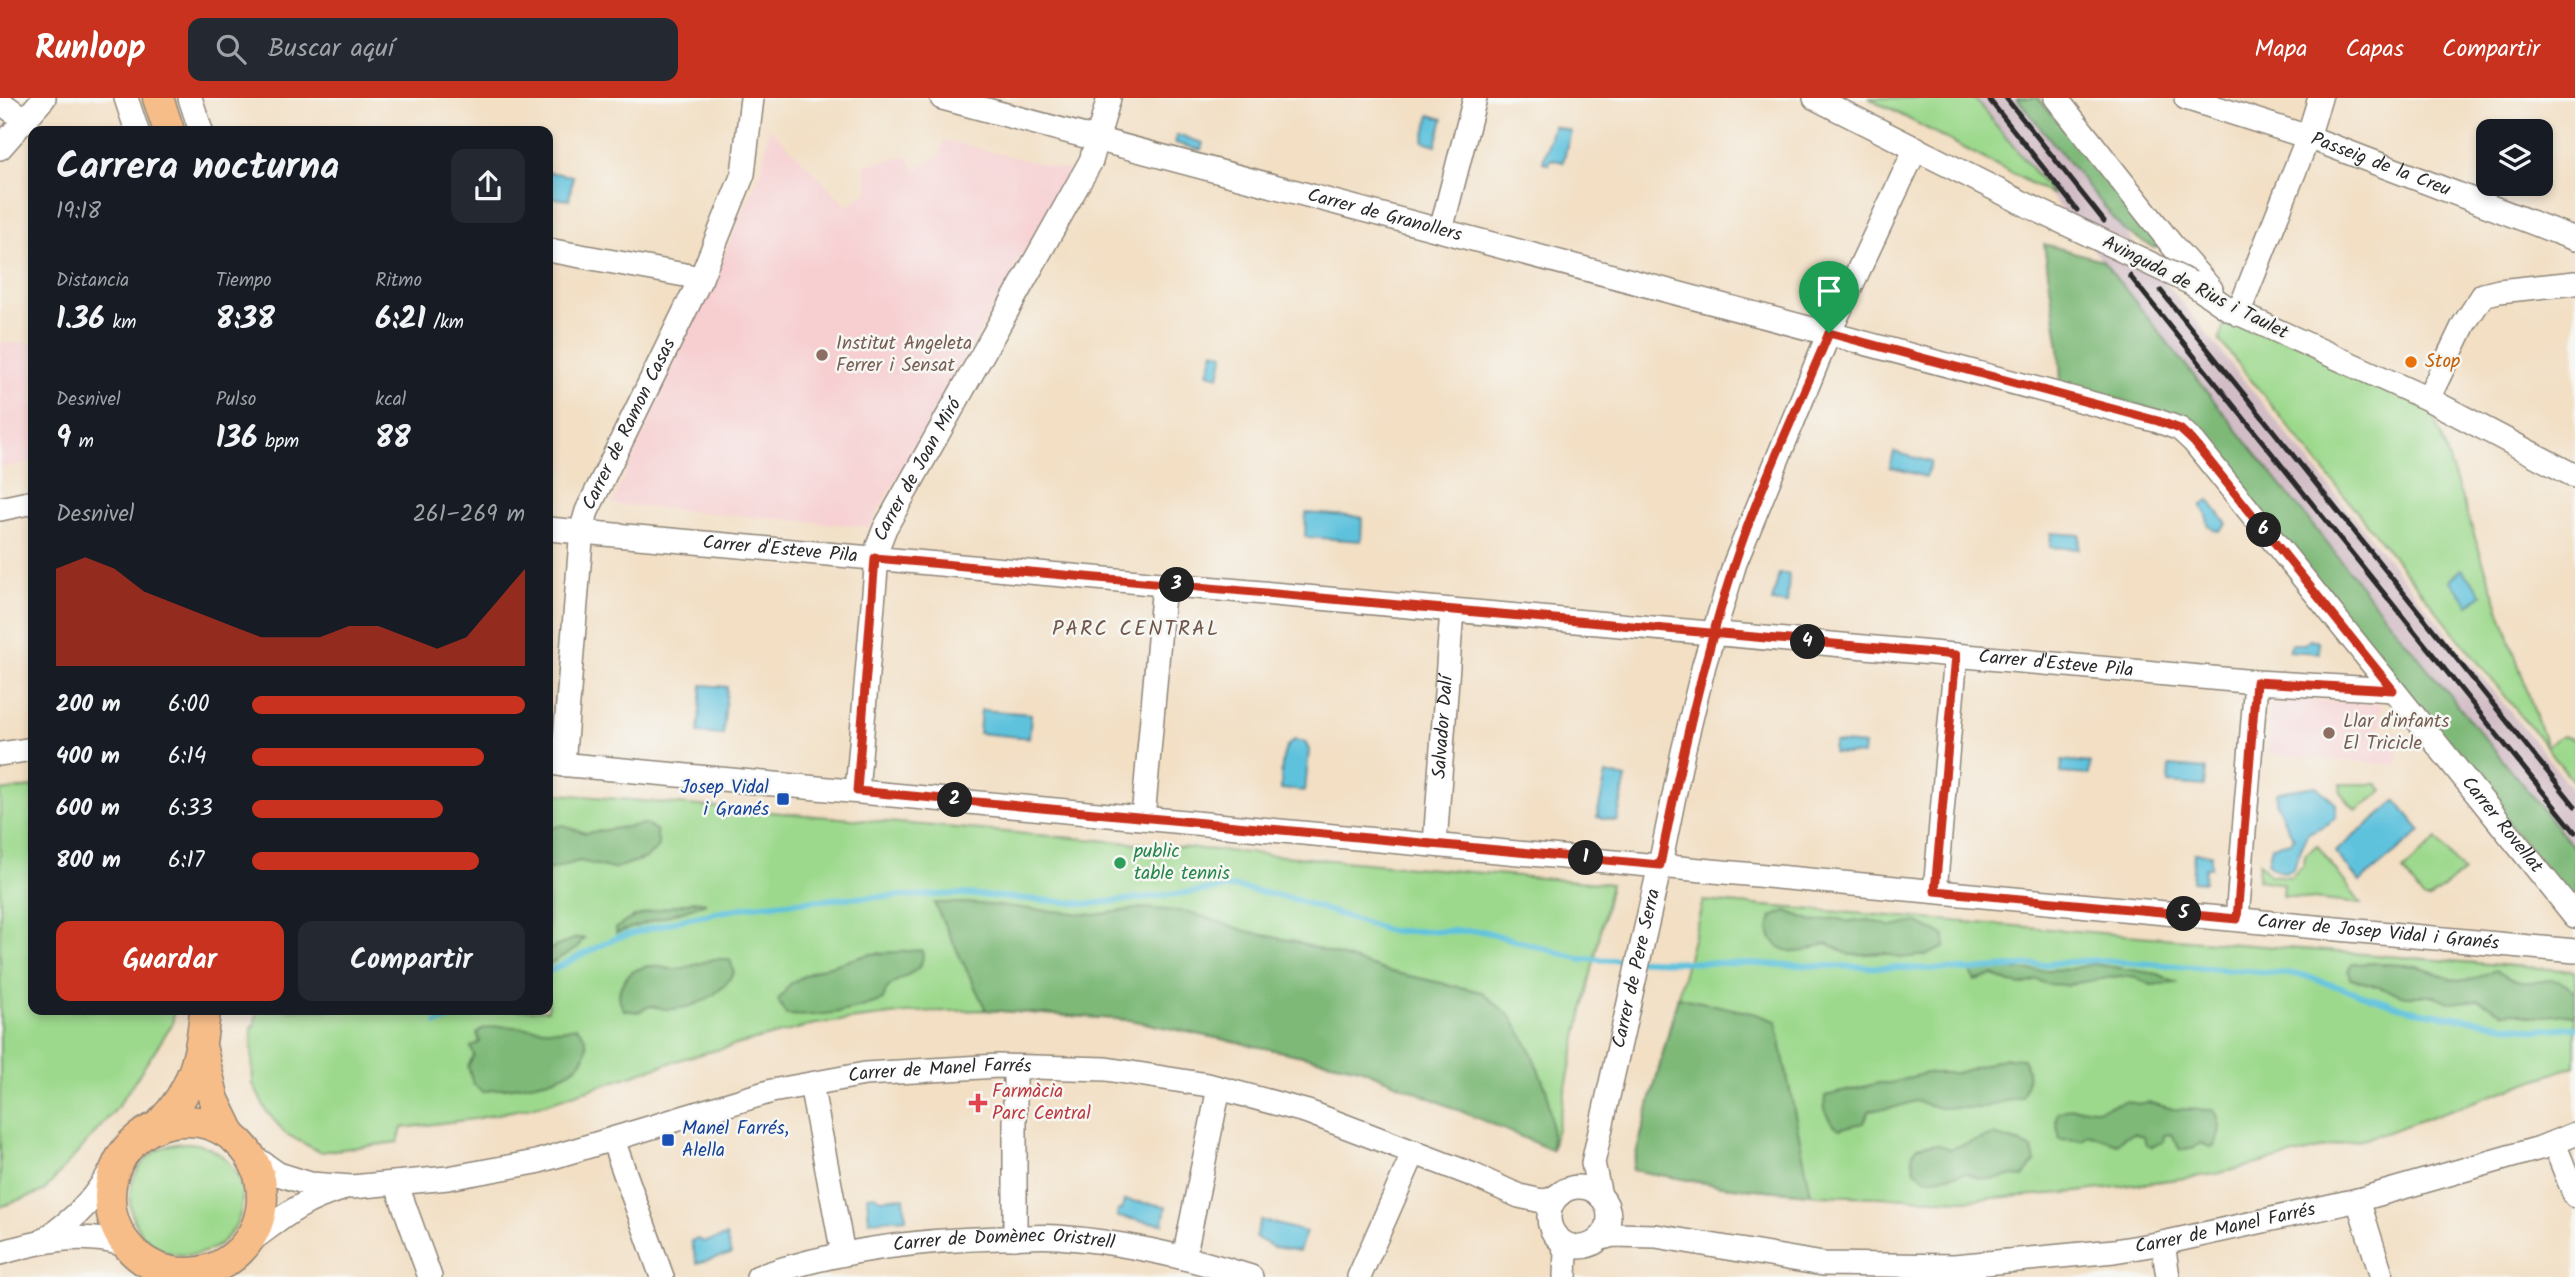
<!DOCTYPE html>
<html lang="es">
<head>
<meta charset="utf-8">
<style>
  :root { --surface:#171b24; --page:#242831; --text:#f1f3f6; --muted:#9ea1a6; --accent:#c8321e }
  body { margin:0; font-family:Kalam,sans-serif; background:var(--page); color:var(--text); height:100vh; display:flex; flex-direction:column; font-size:26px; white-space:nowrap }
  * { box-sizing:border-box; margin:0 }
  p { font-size:23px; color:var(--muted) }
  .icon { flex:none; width:38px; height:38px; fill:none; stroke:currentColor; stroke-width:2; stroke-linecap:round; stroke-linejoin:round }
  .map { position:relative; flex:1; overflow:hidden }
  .side { position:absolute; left:28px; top:28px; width:525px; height:889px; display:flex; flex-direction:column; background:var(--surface); border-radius:14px; box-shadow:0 4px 10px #0003 }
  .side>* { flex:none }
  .buttons { position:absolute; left:2476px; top:21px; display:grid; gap:14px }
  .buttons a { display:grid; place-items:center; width:77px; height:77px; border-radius:14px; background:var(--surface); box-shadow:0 4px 10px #0003; font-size:35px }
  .pin { position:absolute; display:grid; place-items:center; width:60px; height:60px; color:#fff; margin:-72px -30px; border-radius:50% 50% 50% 0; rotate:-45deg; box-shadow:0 0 7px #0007 }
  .pin .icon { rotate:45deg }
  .km { position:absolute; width:35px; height:35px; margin:-18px; border-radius:50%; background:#222; color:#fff; font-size:19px; line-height:35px; text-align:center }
  .round { display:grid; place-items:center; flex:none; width:74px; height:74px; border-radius:14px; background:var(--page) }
  .overview { display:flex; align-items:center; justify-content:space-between; height:119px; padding:0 28px }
  h1 { font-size:38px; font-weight:800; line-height:52px }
  .figures { display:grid; grid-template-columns:repeat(3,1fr); gap:10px; height:119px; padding:7px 28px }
  .figures div { display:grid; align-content:center }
  .figures b { font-size:30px; font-weight:800 }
  .figures small { font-size:19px; font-weight:400 }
  .figures p { font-size:19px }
  .chart { height:196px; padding:14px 28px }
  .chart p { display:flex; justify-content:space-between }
  .chart svg { width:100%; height:126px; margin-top:7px; fill:var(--accent); opacity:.7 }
  .primary-button { display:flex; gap:14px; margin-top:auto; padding:14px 28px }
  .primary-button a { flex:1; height:80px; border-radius:14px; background:var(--accent); color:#fff; font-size:28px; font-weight:800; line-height:80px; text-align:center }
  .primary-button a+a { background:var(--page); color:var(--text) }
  ul { padding:0 28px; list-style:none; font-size:23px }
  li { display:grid; grid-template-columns:112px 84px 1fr; align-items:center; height:52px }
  li i { height:18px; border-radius:9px; background:var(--accent) }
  header { display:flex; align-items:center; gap:42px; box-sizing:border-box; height:98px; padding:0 35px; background:var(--accent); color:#fff }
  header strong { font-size:33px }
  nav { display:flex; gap:38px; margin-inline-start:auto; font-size:24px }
  .search { width:490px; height:63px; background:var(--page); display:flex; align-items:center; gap:18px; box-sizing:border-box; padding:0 24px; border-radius:14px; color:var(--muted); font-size:26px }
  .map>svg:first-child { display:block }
  .built { fill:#f7cfd1 }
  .industrial { fill:#d2bdc6 }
  .green { fill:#9dd98d; stroke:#64825c; stroke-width:2 }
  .forest { fill:#7eb978; stroke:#547252; stroke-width:2 }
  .water { fill:#5fc2dd; stroke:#457684; stroke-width:2 }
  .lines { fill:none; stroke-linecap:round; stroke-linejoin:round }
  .stream { stroke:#5fc2dd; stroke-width:6 }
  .minor-casing { stroke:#8e8578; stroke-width:26 }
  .major-casing { stroke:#8e8578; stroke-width:33 }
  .minor { stroke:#fff; stroke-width:23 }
  .major { stroke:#f7bd88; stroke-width:30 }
  .rail { stroke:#2b2b2b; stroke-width:5 }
  .minor-bridge-casing { stroke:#8e8578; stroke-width:26; stroke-linecap:butt }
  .minor-bridge { stroke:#fff; stroke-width:23 }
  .route-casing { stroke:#fff; stroke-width:14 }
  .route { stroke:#c8321e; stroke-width:9 }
  .education-dot { fill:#8d6e63; stroke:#f6f6f2; stroke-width:2.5 }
  .food-dot { fill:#e8710a; stroke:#f6f6f2; stroke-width:2.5 }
  .transit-dot { fill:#1a4fb4; stroke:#f6f6f2; stroke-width:2.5 }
  .leisure-dot { fill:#2e9e5b; stroke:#f6f6f2; stroke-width:2.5 }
  .health-dot { fill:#e0444e; stroke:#f6f6f2; stroke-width:2.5 }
  .labels { text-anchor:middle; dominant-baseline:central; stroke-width:5; stroke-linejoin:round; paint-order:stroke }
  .street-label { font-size:19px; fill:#2b2b2b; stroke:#f6f6f2 }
  .education-label { font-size:19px; fill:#785e54; stroke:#f6f6f2; text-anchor:start }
  .food-label { font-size:19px; fill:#c56008; stroke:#f6f6f2; text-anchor:start }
  .transit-label { font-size:19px; fill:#164399; stroke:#f6f6f2; text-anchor:end }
  .leisure-label { font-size:19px; fill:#27864d; stroke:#f6f6f2; text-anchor:start }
  .health-label { font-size:19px; fill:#be3a42; stroke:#f6f6f2; text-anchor:start }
  .neighbourhood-label { font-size:21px; letter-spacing:2px; fill:#71584b; stroke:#f6f6f2 }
</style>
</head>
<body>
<header>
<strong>Runloop</strong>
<div class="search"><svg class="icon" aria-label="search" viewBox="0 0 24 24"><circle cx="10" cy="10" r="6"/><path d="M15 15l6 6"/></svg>Buscar aquí</div>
<nav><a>Mapa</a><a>Capas</a><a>Compartir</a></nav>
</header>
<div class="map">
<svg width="2575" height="1179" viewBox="0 0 2575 1179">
  <rect width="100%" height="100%" fill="#f6f6f2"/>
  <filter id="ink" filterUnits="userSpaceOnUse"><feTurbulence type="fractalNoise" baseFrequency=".0143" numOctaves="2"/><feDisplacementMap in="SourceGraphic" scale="14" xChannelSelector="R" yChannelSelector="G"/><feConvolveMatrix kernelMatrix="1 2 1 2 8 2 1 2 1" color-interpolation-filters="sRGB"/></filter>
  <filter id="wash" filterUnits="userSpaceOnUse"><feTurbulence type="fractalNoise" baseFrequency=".00686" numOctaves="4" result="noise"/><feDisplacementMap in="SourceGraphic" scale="28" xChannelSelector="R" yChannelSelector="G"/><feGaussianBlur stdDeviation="1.57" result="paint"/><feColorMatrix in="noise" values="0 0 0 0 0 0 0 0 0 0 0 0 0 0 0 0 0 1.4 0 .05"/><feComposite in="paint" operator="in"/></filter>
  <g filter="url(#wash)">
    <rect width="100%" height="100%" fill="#f2dfc4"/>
    <g class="built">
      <polygon points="769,29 847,108 869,93 865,67 908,58 915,72 940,57 944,42 1070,73 869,429 612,406 762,71"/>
      <polygon points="0,245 33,245 33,364 0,370"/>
      <polygon points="2272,600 2381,606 2380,633 2399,636 2397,667 2268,656"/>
    </g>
    <polygon class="industrial" points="1973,0 2017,0 2575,694 2575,751 2376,507"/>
    <g class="green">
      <polygon points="1869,0 1974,0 2053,97"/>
      <polygon points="2229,211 2428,301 2546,648 2562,638 2575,642 2575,685 2219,242"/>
      <polygon points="2341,686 2377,686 2383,693 2356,713 2340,694"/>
      <polygon points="33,689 33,912 173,912 173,925 117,1010 44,1093 0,1109 0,693"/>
      <polygon points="548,695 1611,786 1552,1052 1360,970 1130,922 986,912 915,914 816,926 682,961 545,1006 474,1021 402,1030 398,1044 320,1054 286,1036 267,1014 253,986 251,929 254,929 258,912 548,912"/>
      <polygon points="2437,741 2463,774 2430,801 2424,801 2403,773"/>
      <polygon points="2317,747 2361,806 2283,798 2284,786 2258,782 2259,764 2270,777 2291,779 2304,766 2305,757"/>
      <polygon points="1703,803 2575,873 2575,968 2382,1036 2216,1076 2078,1094 1965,1102 1819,1097 1722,1088 1632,1072"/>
      <circle cx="186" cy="1101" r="56"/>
    </g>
    <g class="forest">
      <polygon points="2017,0 2038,0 2163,146 2154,150 2123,132"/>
      <polygon points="2044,146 2102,162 2376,507 2575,751 2575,808 2183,320 2061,285 2059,250"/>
      <polygon points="645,726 656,732 659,749 646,760 613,771 580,763 548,772 548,728 552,730 563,727 585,735"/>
      <path d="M695,803L706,805L616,835V831C631,814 673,809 695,803Z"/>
      <polygon points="934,805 968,805 1095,817 1142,810 1189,814 1249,834 1293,843 1387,873 1482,894 1512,920 1529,949 1547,993 1551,1023 1552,1052 1360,970 1130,922 986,912"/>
      <path d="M1786,813L1815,824L1836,820L1849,824L1869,822L1893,829L1916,824L1945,838V849L1927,857L1900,860L1885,855L1850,857L1826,845C1818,848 1806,854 1797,854C1776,853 1764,838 1772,819Z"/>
      <polygon points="576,840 584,840 577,850 548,867 548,852"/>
      <path d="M922,852C928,877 898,876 887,891C885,895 884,899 883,902C853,913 818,919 786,917L778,902L791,885L813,873L870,856Z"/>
      <path d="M714,861H730L734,875C721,896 697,910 672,911C665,912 657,909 650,908L638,914L624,912C611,892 627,871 649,868C658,867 667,872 676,871C689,870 702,864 714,861Z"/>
      <path d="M2373,865L2417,868L2451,881L2465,882L2474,881L2495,872C2502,876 2512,883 2521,884C2545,887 2552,873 2575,894V918L2568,916L2533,919L2517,914L2503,915L2479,902L2452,905L2436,898H2406L2350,880L2348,873L2352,866Z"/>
      <polygon points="2093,866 2158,876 2176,885 2151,887 2136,880 2120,878 2065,887 2047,886 2037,882 2022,887 2010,885 1993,877 1975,883 1969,873 2010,870 2024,873 2070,871"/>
      <polygon points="1678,899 1756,916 1776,923 1811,1096 1722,1088 1632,1072"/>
      <path d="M499,928L561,932L576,929C584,935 588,943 586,953C579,987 511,987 483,994L473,986L468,968L474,957L471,949L480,944L477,935L482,931Z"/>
      <path d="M2006,960L2023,961C2030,975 2028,985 2022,999L1981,1010H1940L1915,1003L1893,1010L1870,1012L1863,1025L1839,1031C1827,1021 1823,1015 1825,998L1879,985H1891L1926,975H1956Z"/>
      <path d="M2125,1003L2138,1006L2148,1004L2173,1011L2214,1012C2223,1025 2220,1034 2215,1048L2210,1049L2201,1045L2195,1049L2180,1052L2172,1036L2164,1037L2163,1044L2151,1049L2146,1047L2144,1038L2135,1035L2124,1039L2118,1046L2088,1036L2082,1042L2060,1041L2056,1023L2057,1015L2072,1010L2099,1011Z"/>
      <path d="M1993,1037L2021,1045L2032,1051L2035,1064L2023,1079L2013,1078L1991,1081L1978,1080L1967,1075L1927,1081L1915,1073L1912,1058L1917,1049C1929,1046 1939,1045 1950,1051Z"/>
    </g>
    <g class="water">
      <polygon points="1430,17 1443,21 1436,47 1423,43"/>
      <polygon points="1553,28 1571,33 1563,64 1551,61 1549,66 1543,64"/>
      <polygon points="1177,37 1203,45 1201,52 1175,45"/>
      <polygon points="548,74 573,78 569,102 548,99"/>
      <polygon points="1214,253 1224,256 1219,278 1208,275"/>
      <polygon points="1894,354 1931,364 1926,379 1890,369"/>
      <polygon points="2209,402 2227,426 2219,433 2214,432 2208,427 2207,417 2202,410 2202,407"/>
      <polygon points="1306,415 1362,419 1361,443 1305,439"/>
      <polygon points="2051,435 2080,437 2079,451 2050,449"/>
      <polygon points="2462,471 2482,496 2469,507 2450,482"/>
      <polygon points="1779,476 1789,476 1787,506 1772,504"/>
      <polygon points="2310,541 2318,544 2319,555 2289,553 2292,546 2304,546"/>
      <polygon points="702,587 727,589 723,637 698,635"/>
      <polygon points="981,612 1031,616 1029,640 979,635"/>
      <path d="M1295,642L1305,644L1309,652L1305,693L1281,691C1282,676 1279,648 1295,642Z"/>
      <polygon points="1834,644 1864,647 1863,657 1833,655"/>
      <polygon points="2062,662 2090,665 2089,677 2061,675"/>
      <polygon points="2169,668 2206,671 2204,688 2168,685"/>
      <polygon points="1606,676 1626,680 1617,723 1597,719"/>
      <path d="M2316,688L2336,706V719L2328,726L2308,735L2292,772L2283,774L2273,770L2268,764L2272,748L2291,744L2294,739C2285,730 2284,717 2276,706L2277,694Z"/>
      <polygon points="2396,703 2421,733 2360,784 2335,754"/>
      <polygon points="2194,755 2211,756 2211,769 2205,769 2204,784 2192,783"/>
      <polygon points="875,1097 881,1101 904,1099 906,1120 869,1123 867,1098"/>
      <polygon points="1124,1102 1166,1108 1163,1126 1117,1119 1118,1112 1122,1112"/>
      <polygon points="1261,1122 1306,1134 1299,1153 1273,1149 1255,1139"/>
      <polygon points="726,1138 731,1156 697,1165 691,1143 697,1141 705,1144"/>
    </g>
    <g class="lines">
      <g class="stream">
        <polyline points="548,874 616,840 680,822 752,808 845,800 964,796 1090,806 1235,789 1290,800 1389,833 1482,833 1581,861 1972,872 2096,862 2302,877 2410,912 2537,932 2575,929"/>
        <polyline points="437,925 473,912"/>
      </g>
    </g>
  </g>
  <g filter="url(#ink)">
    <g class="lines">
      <defs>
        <g id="minor">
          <polyline points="126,0 137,33"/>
          <polyline points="190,0 201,33"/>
          <path id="s1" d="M942,0L2158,323L2180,331L2194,344L2575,818"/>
          <polyline points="1815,0 2029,108"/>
          <polyline points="2056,0 2172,147 2211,191"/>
          <path id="s2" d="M2186,0L2308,39L2575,141"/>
          <polyline points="0,4 25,22"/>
          <polyline points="0,50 44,0"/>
          <polyline points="1441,132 1475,0"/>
          <polyline points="548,152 701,180"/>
          <polyline points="2191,185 2229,211 2428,301 2575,378"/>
          <polyline points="2238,216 2308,39 2320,0"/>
          <polyline points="2428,301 2464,226 2483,197 2499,193 2575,185"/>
          <polyline points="0,411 33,404"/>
          <path id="s3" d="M548,431L2256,584L2393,592"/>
          <polyline points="0,656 33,651"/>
          <path id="s4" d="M548,665L2575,853"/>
          <path id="s5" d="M563,667L582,430L587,413L701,180L743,76L752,0"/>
          <path id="s6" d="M857,693L878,448L885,430L1091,63L1109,0"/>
          <polyline points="1143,720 1164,486"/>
          <path id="s7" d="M1435,746L1452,512"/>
          <polyline points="1935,793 1956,557"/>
          <polyline points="2237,821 2256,584"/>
          <polyline points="1015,969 1015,1140"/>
          <polyline points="811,986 843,1156"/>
          <polyline points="613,1042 662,1179"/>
          <polyline points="2554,1045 2575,1098"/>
          <path id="s8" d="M248,1055L278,1076L310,1086L352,1089L448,1080L536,1064L772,993L865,976L998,968L1106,971L1208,987L1308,1014L1473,1077L1519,1098L1542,1103L1550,1102L1560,1096"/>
          <polyline points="396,1085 430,1179"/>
          <circle cx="1579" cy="1119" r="30"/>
          <path id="s9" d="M1600,1098L1593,1065L1660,767L1683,654L1704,567L1735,465L1829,235L1916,50"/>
          <polyline points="2358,1102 2382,1179"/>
          <path id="s10" d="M1599,1141L1613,1137L1656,1138L1823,1166L1954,1168L2114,1153L2163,1145L2358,1102L2540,1050L2575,1036"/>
          <path d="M44,1142C81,1117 95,1099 118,1062"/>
          <polyline points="1561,1143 1566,1154 1565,1179"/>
          <polyline points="2163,1145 2168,1179"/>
          <path d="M246,1146C280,1122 298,1104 339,1092"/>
          <path d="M0,1155C41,1143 83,1133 125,1147"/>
          <polyline points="1184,1160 1219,990"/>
          <path id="s11" d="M758,1179C836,1152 918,1142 999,1140C1019,1140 1039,1137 1058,1139C1124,1144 1188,1159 1251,1179"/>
          <polyline points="1359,1179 1414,1054"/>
        </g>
        <g id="major">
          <polyline points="158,0 169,33"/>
          <polyline points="202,952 214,1002 231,1037"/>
          <circle cx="186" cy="1099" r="76"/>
          <path d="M160,1026C194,991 201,958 205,912"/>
        </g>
      </defs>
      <use href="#minor" class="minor-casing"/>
      <use href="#major" class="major-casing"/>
      <use href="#minor" class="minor"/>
      <use href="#major" class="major"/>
      <g class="rail">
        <polyline points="1988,0 2077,112"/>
        <polyline points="2006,0 2104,123"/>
        <polyline points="2130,178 2575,734"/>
        <polyline points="2161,193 2575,708"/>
      </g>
      <defs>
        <polyline id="minor-bridge" points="2029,108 2191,185"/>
      </defs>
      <use href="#minor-bridge" class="minor-bridge-casing"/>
      <use href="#minor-bridge" class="minor-bridge"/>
    </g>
  </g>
  <g class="lines" filter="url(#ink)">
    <defs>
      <path id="route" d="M1829,235C1797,312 1760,388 1734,467C1702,566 1680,666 1660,767L857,693L875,460L1956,557L1935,793L2237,821L2256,584L2393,592L2194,344L2180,331L2158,323L1829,235"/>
    </defs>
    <use href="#route" class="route-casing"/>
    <use href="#route" class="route"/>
  </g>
  <g class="education-dot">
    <circle cx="822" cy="257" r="7"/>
    <circle cx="2329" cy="635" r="7"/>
  </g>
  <circle class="food-dot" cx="2411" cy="264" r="7"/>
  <g class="transit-dot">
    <rect x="776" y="694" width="14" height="14" rx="3.5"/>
    <rect x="661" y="1035" width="14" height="14" rx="3.5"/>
  </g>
  <circle class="leisure-dot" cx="1120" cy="765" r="7"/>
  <path class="health-dot" d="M974.5 994.5h7v7h7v7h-7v7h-7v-7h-7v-7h7z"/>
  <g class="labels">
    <g class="street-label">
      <text stroke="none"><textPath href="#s2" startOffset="206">Passeig de la Creu</textPath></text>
      <text stroke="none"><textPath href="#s1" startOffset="458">Carrer de Granollers</textPath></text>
      <text transform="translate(2195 190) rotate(27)">Avinguda de Rius i Taulet</text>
      <text stroke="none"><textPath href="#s5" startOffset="352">Carrer de Ramon Casas</textPath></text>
      <text stroke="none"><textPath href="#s6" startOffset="332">Carrer de Joan Miró</textPath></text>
      <text stroke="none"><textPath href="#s3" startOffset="233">Carrer d'Esteve Pila</textPath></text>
      <text stroke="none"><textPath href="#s3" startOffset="1514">Carrer d'Esteve Pila</textPath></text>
      <text stroke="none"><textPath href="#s7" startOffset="117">Salvador Dalí</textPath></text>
      <text stroke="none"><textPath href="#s1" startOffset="1792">Carrer Rovellat</textPath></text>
      <text stroke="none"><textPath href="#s4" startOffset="1838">Carrer de Josep Vidal i Granés</textPath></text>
      <text stroke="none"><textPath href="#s9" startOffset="233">Carrer de Pere Serra</textPath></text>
      <text stroke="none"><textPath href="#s8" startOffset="714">Carrer de Manel Farrés</textPath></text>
      <text stroke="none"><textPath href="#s10" startOffset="632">Carrer de Manel Farrés</textPath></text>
      <text stroke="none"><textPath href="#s11" startOffset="250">Carrer de Domènec Oristrell</textPath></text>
    </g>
    <g class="education-label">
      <text x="836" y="246">Institut Angeleta<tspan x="836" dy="22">Ferrer i Sensat</tspan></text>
      <text x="2343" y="624">Llar d'infants<tspan x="2343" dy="22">El Tricicle</tspan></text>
    </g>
    <g class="food-label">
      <text x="2425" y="264">Stop</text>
    </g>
    <g class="transit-label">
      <text x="769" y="690">Josep Vidal<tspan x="769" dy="22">i Granés</tspan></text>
      <text x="682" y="1031" text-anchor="start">Manel Farrés,<tspan x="682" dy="22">Alella</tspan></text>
    </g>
    <g class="leisure-label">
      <text x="1134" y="754">public<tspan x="1134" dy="22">table tennis</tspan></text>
    </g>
    <g class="health-label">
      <text x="992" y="994">Farmàcia<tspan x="992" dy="22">Parc Central</tspan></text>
    </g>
    <g class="neighbourhood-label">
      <text x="1136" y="531">PARC CENTRAL</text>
    </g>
  </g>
</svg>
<div class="buttons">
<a><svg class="icon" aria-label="layers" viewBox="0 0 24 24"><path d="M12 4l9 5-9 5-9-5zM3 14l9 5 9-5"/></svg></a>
</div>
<div class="pin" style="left:1829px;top:235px;background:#1e9e55"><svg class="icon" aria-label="arrive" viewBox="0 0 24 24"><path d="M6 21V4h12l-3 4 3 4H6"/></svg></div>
<b class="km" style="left:1586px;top:760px">1</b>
<b class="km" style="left:955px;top:702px">2</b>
<b class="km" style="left:1177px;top:487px">3</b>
<b class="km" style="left:1808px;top:544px">4</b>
<b class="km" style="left:2184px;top:816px">5</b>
<b class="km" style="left:2264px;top:432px">6</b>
<section class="side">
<div class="overview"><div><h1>Carrera nocturna</h1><p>19:18</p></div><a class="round"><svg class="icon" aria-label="share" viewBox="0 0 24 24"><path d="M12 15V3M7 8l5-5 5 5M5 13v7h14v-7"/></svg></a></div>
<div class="figures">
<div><p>Distancia</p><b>1.36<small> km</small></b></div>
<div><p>Tiempo</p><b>8:38</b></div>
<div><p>Ritmo</p><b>6:21<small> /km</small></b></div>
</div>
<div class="figures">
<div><p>Desnivel</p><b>9<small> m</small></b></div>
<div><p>Pulso</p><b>136<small> bpm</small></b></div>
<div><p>kcal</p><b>88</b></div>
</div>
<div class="chart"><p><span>Desnivel</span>261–269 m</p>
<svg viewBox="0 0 160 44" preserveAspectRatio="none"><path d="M0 44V10L10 6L20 10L30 18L40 22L50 26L60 30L70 34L80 34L90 34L100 30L110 30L120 34L130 38L140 34L150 22L160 10V44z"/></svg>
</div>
<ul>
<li><b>200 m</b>6:00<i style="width:100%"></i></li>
<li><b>400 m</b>6:14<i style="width:85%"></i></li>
<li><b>600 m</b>6:33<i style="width:70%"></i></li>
<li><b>800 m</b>6:17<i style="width:83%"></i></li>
</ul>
<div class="primary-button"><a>Guardar</a><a>Compartir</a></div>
</section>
</div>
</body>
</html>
